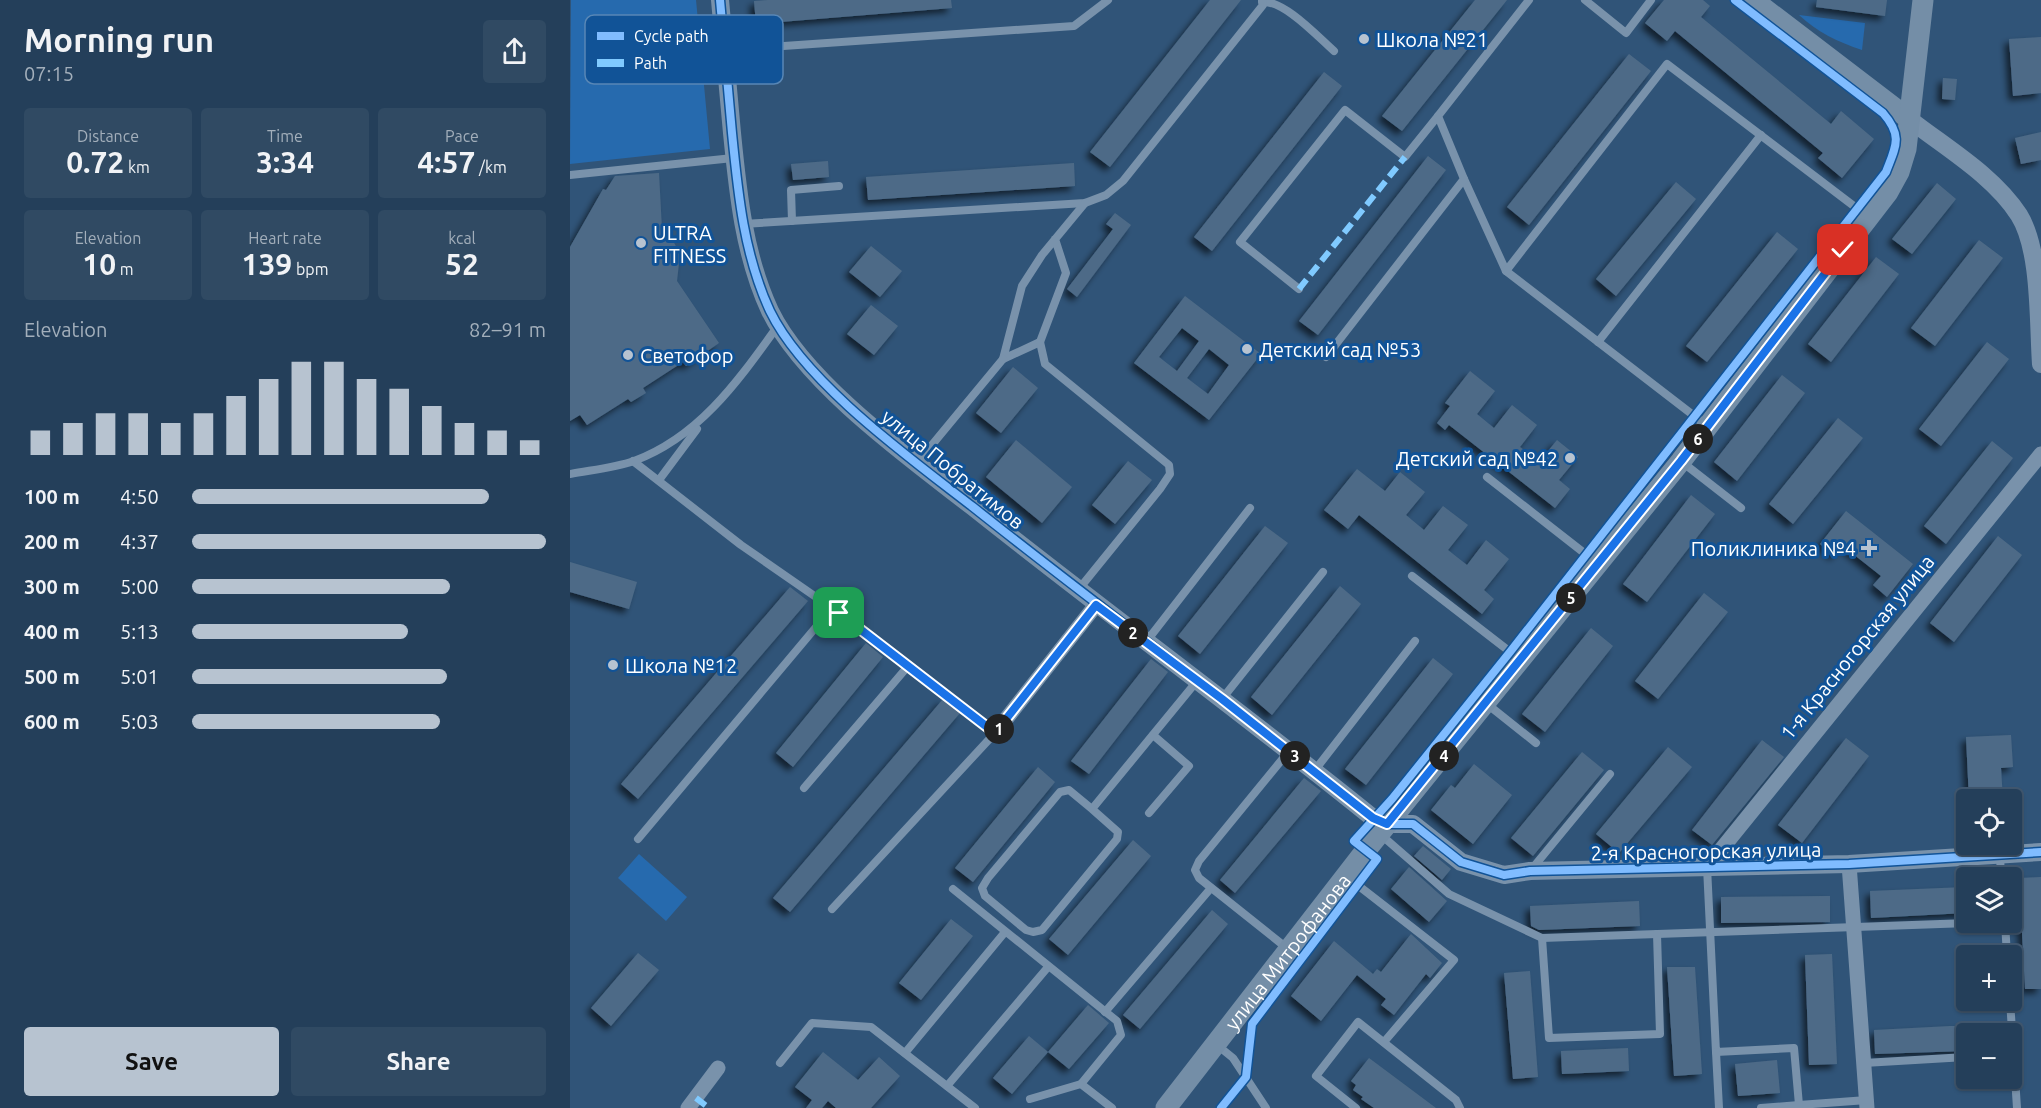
<!DOCTYPE html>
<html lang="en">
<head>
<meta charset="utf-8">
<style>
  :root { --surface:#243f5a; --page:#304a63; --text:#f1f3f6; --muted:#a3afbb; --line:#415870; --accent:#b7c3d0 }
  body { margin:0; font-family:Ubuntu,sans-serif; background:var(--page); color:var(--text); height:100vh; display:flex; flex-direction:column; font-size:22px; white-space:nowrap }
  * { box-sizing:border-box; margin:0 }
  p { font-size:20px; color:var(--muted) }
  .icon { flex:none; width:33px; height:33px; fill:none; stroke:currentColor; stroke-width:2; stroke-linecap:round; stroke-linejoin:round }
  .map { position:relative; flex:1; overflow:hidden }
  .side { display:flex; flex-direction:column; background:var(--surface); width:570px }
  .side>* { flex:none }
  .tools { position:absolute; left:1386px; top:789px; display:grid; gap:12px }
  .tools a { display:grid; place-items:center; width:66px; height:66px; border-radius:6px; background:var(--surface); box-shadow:0 2px 4px #0004,0 0 0 2px var(--line); font-size:30px }
  .pin { position:absolute; display:grid; place-items:center; width:51px; height:51px; color:#fff; margin:-26px; border-radius:12px; box-shadow:0 3px 9px #0006 }
  .km { position:absolute; width:30px; height:30px; margin:-15px; border-radius:50%; background:#222; color:#fff; font-size:16px; line-height:30px; text-align:center }
  .round { display:grid; place-items:center; flex:none; width:63px; height:63px; border-radius:6px; background:var(--page) }
  .head { display:flex; align-items:center; justify-content:space-between; height:102px; padding:0 24px }
  h1 { font-size:33px; font-weight:700; line-height:45px }
  .figures { display:grid; grid-template-columns:repeat(3,1fr); gap:9px; height:102px; padding:6px 24px }
  .figures div { display:grid; align-content:center; border-radius:6px; background:var(--page); text-align:center }
  .figures b { font-size:30px; font-weight:700 }
  .figures small { font-size:16px; font-weight:400 }
  .figures p { font-size:16px }
  .chart { height:168px; padding:12px 24px }
  .chart p { display:flex; justify-content:space-between }
  .chart svg { width:100%; height:108px; margin-top:6px; stroke:var(--accent); stroke-width:6 }
  .primary-button { display:flex; gap:12px; margin-top:auto; padding:12px 24px }
  .primary-button a { flex:1; height:69px; border-radius:6px; background:var(--accent); color:#111; font-size:24px; font-weight:700; line-height:69px; text-align:center }
  .primary-button a+a { background:var(--page); color:var(--text) }
  ul { padding:0 24px; list-style:none; font-size:20px }
  li { display:grid; grid-template-columns:96px 72px 1fr; align-items:center; height:45px }
  li i { height:15px; border-radius:8px; background:var(--accent) }
  main { display:flex; flex:1; min-height:0 }
  .map>svg:first-child { display:block }
  .green { fill:#266aae }
  .building { fill:#4e6b87; fill-rule:evenodd; filter:url(#shadow) }
  .lines { fill:none; stroke-linecap:round; stroke-linejoin:round }
  .service { stroke:#7992ab; stroke-width:8 }
  .minor { stroke:#7992ab; stroke-width:15 }
  .tertiary { stroke:#7992ab; stroke-width:18 }
  .secondary { stroke:#748ea7; stroke-width:21 }
  .quiet { stroke:#80caff; stroke-width:6; stroke-dasharray:12 6; stroke-linecap:butt }
  .cycleway-casing { stroke:#115397; stroke-width:11 }
  .cycleway { stroke:#80bcff; stroke-width:8 }
  .route-casing { stroke:#fff; stroke-width:12 }
  .route { stroke:#1a73e8; stroke-width:8 }
  .poi-dot { fill:#b7c3d0; stroke:#115397; stroke-width:2 }
  .labels { text-anchor:middle; dominant-baseline:central; stroke-width:6; stroke-linejoin:round; paint-order:stroke }
  .poi-label { font-size:20px; fill:#fff; stroke:#115397; text-anchor:start }
  .street-label { font-size:20px; fill:#fff; stroke:#115397 }
  .key { fill:#115397; stroke:#5887b6; stroke-width:1.5 }
  .key-label { font-size:16px; fill:#fff }
</style>
</head>
<body>
<main>
<section class="side">
<div class="head"><div><h1>Morning run</h1><p>07:15</p></div><a class="round"><svg class="icon" aria-label="share" viewBox="0 0 24 24"><path d="M12 15V3M7 8l5-5 5 5M5 13v7h14v-7"/></svg></a></div>
<div class="figures">
<div><p>Distance</p><b>0.72<small> km</small></b></div>
<div><p>Time</p><b>3:34</b></div>
<div><p>Pace</p><b>4:57<small> /km</small></b></div>
</div>
<div class="figures">
<div><p>Elevation</p><b>10<small> m</small></b></div>
<div><p>Heart rate</p><b>139<small> bpm</small></b></div>
<div><p>kcal</p><b>52</b></div>
</div>
<div class="chart"><p><span>Elevation</span>82–91 m</p>
<svg viewBox="0 0 160 44" preserveAspectRatio="none"><path d="M5 44V34M15 44V31M25 44V27M35 44V27M45 44V31M55 44V27M65 44V20M75 44V13M85 44V6M95 44V6M105 44V13M115 44V17M125 44V24M135 44V31M145 44V34M155 44V38"/></svg>
</div>
<ul>
<li><b>100 m</b>4:50<i style="width:84%"></i></li>
<li><b>200 m</b>4:37<i style="width:100%"></i></li>
<li><b>300 m</b>5:00<i style="width:73%"></i></li>
<li><b>400 m</b>5:13<i style="width:61%"></i></li>
<li><b>500 m</b>5:01<i style="width:72%"></i></li>
<li><b>600 m</b>5:03<i style="width:70%"></i></li>
</ul>
<div class="primary-button"><a>Save</a><a>Share</a></div>
</section>
<div class="map">
<svg width="1471" height="1108" viewBox="0 0 1471 1108">
  <defs>
    <filter id="shadow"><feDropShadow dx="-4.5" dy="4.5" stdDeviation="3" flood-color="#0009"/></filter>
  </defs>
  <rect width="100%" height="100%" fill="#305478"/>
  <g class="green">
    <polygon points="1,0 126,0 140,149 0,164"/>
    <path d="M1229,15L1295,23L1292,50C1268,42 1247,32 1229,15Z"/>
    <polygon points="69,854 117,897 96,921 48,878"/>
  </g>
  <g class="building">
    <polygon points="198,0 381,0 382,8 186,24 184,1"/>
    <polygon points="640,0 671,0 540,167 520,152"/>
    <polygon points="905,0 937,0 832,131 812,116"/>
    <polygon points="1094,0 1133,0 1140,6 1131,17 1261,124 1271,111 1304,139 1272,178 1248,158 1253,153 1105,31 1097,41 1075,23"/>
    <polygon points="1247,0 1317,0 1315,16 1246,7"/>
    <polygon points="1471,37 1471,93 1443,96 1439,39"/>
    <polygon points="1059,54 1081,71 959,225 937,207"/>
    <polygon points="754,72 772,86 642,251 624,237"/>
    <polygon points="1373,78 1387,79 1385,100 1372,99"/>
    <polygon points="1471,132 1471,160 1451,164 1445,138"/>
    <polygon points="858,156 876,170 748,335 729,321"/>
    <polygon points="258,161 259,177 223,180 221,164"/>
    <polygon points="504,163 505,186 298,200 296,177"/>
    <polygon points="89,173 92,230 101,237 110,254 107,281 149,343 116,366 113,362 73,388 76,393 61,402 58,399 17,425 10,415 0,421 0,247 33,189 36,190 45,176"/>
    <polygon points="1106,182 1126,199 1046,296 1026,279"/>
    <polygon points="1367,183 1386,199 1342,254 1322,239"/>
    <polygon points="545,213 561,225 507,297 497,289 543,229 536,224"/>
    <polygon points="1207,232 1228,249 1137,362 1116,346"/>
    <polygon points="1409,240 1433,258 1365,346 1341,328"/>
    <polygon points="301,246 332,271 310,297 279,272"/>
    <polygon points="1306,257 1329,274 1261,362 1238,344"/>
    <path d="M615,296L691,354L639,420L564,363ZM612,328L629,341L607,371L589,357ZM639,349L659,365L638,394L617,378Z"/>
    <polygon points="301,305 328,326 304,355 277,334"/>
    <polygon points="1417,342 1439,359 1371,446 1349,429"/>
    <polygon points="443,367 468,388 431,433 406,413"/>
    <polygon points="900,371 925,391 907,414 924,428 942,405 967,425 950,447 969,462 987,440 1008,457 989,480 1000,489 985,508 879,425 875,430 867,423 880,406 875,403"/>
    <polygon points="1212,375 1235,393 1167,481 1144,462"/>
    <polygon points="1268,418 1293,438 1223,524 1199,504"/>
    <polygon points="446,440 502,487 472,523 416,477"/>
    <polygon points="1422,441 1443,458 1376,544 1354,526"/>
    <polygon points="558,461 582,480 545,524 522,505"/>
    <polygon points="787,469 815,491 830,472 855,492 836,515 854,530 873,506 898,525 878,550 897,565 916,540 939,559 914,590 924,599 912,614 789,515 778,529 754,510"/>
    <polygon points="1121,495 1145,514 1077,602 1053,584"/>
    <polygon points="1276,511 1343,564 1317,597 1303,585 1311,576 1273,546 1264,556 1250,544"/>
    <polygon points="695,526 718,543 630,654 608,636"/>
    <polygon points="1428,536 1452,555 1384,642 1360,623"/>
    <polygon points="0,562 67,582 59,609 0,592"/>
    <polygon points="770,586 791,604 702,715 681,697"/>
    <polygon points="220,587 238,601 68,799 51,784"/>
    <polygon points="1134,593 1158,612 1088,699 1065,681"/>
    <polygon points="1021,628 1043,646 975,732 952,714"/>
    <polygon points="296,643 313,657 223,767 206,753"/>
    <polygon points="863,658 883,674 796,785 775,769"/>
    <polygon points="581,659 598,672 519,774 501,761"/>
    <polygon points="373,699 390,713 220,912 203,898"/>
    <polygon points="1441,735 1443,767 1431,768 1433,800 1399,800 1396,737"/>
    <polygon points="1276,738 1299,756 1232,843 1208,825"/>
    <polygon points="1192,740 1214,757 1142,845 1122,830"/>
    <polygon points="1098,747 1122,767 1049,853 1026,834"/>
    <polygon points="1012,752 1034,770 963,856 941,838"/>
    <polygon points="904,764 942,795 903,844 861,810 881,785 885,788"/>
    <polygon points="468,767 485,782 403,882 385,868"/>
    <polygon points="734,778 751,791 665,893 650,880"/>
    <polygon points="563,840 581,856 498,955 479,939"/>
    <polygon points="853,846 881,869 872,880 844,856"/>
    <polygon points="839,867 877,901 859,922 821,889"/>
    <polygon points="1471,877 1471,989 1455,989 1449,878"/>
    <polygon points="1396,887 1396,913 1301,918 1300,891"/>
    <polygon points="1260,896 1260,922 1151,923 1151,897"/>
    <polygon points="1069,901 1070,926 969,930 961,926 960,906"/>
    <polygon points="642,910 658,924 570,1029 553,1015"/>
    <polygon points="381,919 403,936 351,1000 329,983"/>
    <polygon points="841,934 872,963 860,978 856,974 824,1015 811,1005 816,999 787,975 751,1021 721,996 764,941 803,974 807,969 811,972"/>
    <polygon points="68,953 89,970 41,1026 21,1008"/>
    <polygon points="1262,954 1267,1064 1239,1065 1235,955"/>
    <polygon points="1097,967 1125,967 1132,1074 1104,1076"/>
    <polygon points="960,971 968,1077 943,1079 934,973"/>
    <polygon points="518,1005 539,1023 499,1069 478,1052"/>
    <polygon points="1381,1026 1396,1026 1396,1051 1305,1054 1304,1030"/>
    <polygon points="459,1036 478,1052 442,1094 423,1078"/>
    <polygon points="1058,1048 1059,1071 992,1074 991,1051"/>
    <polygon points="253,1052 288,1080 309,1057 330,1076 301,1108 266,1108 258,1101 252,1108 236,1108 242,1100 225,1087"/>
    <polygon points="799,1058 866,1108 804,1108 791,1099 793,1097 783,1090 786,1085 781,1081"/>
    <polygon points="1207,1060 1210,1093 1168,1096 1165,1064"/>
  </g>
  <g class="lines">
    <g class="service">
      <polyline points="1015,0 1056,33 1081,0"/>
      <path d="M692,2C714,0 747,36 764,51"/>
      <polyline points="154,50 504,26 538,0"/>
      <polyline points="0,175 163,158"/>
      <polyline points="894,179 936,271 1136,425"/>
      <polyline points="222,221 221,190 269,186"/>
      <polyline points="173,224 515,203 536,195 553,181 693,5 692,0"/>
      <polyline points="485,239 496,273 470,342 433,359 452,286 472,255 515,203"/>
      <polyline points="936,271 1097,64 1297,216"/>
      <polyline points="729,289 670,242 775,110 835,157 868,116"/>
      <polyline points="470,342 475,364 599,465 600,474 590,489 509,589"/>
      <polyline points="1028,342 1191,135"/>
      <polyline points="756,357 894,179 868,116 959,0"/>
      <polyline points="63,461 171,545 269,613 339,665 425,733 262,909"/>
      <polyline points="1112,462 1171,508"/>
      <polyline points="347,463 433,359"/>
      <path d="M0,474C21,470 44,468 64,461C129,437 168,381 207,327"/>
      <polyline points="917,477 1027,563"/>
      <polyline points="89,480 127,429"/>
      <polyline points="842,576 948,658"/>
      <polyline points="576,642 680,508"/>
      <polyline points="652,699 753,572"/>
      <polyline points="917,704 966,743"/>
      <polyline points="745,770 845,641"/>
      <polyline points="234,788 339,665"/>
      <polyline points="522,809 499,790 490,792 418,878 412,888 415,896 456,930 463,932 472,930 547,839 548,832 522,809 627,681"/>
      <polyline points="579,813 619,766 583,735"/>
      <polyline points="810,834 879,894 972,938 1427,922"/>
      <polyline points="68,839 262,608"/>
      <polyline points="1430,855 1431,878"/>
      <polyline points="1137,867 1146,1052 1224,1048 1229,1105 1297,1100"/>
      <polyline points="961,870 1040,774"/>
      <polyline points="776,876 884,960 814,1042"/>
      <polyline points="383,889 547,1021 551,1035 511,1084"/>
      <polyline points="1435,922 1437,956"/>
      <polyline points="972,938 979,1038 1090,1034 1087,934"/>
      <polyline points="718,949 629,878 625,870 629,861 719,751"/>
      <polyline points="1440,1000 1447,1108"/>
      <polyline points="535,1012 641,888"/>
      <polyline points="647,1045 663,1058 696,1108"/>
      <polyline points="1146,1052 1149,1108"/>
      <polyline points="335,1053 435,932"/>
      <polyline points="210,1063 242,1023 301,1027 405,1108"/>
      <polyline points="1294,1063 1396,1057"/>
      <polyline points="377,1086 478,967"/>
      <polyline points="460,1099 511,1084 542,1108"/>
      <polyline points="786,1108 746,1076 788,1022 886,1100 890,1108"/>
      <polyline points="1191,1108 1229,1105"/>
    </g>
    <g class="minor">
      <polyline points="425,733 526,605"/>
      <polyline points="1279,864 1297,1108"/>
      <polyline points="1137,867 1471,454"/>
      <polyline points="118,1108 148,1068"/>
    </g>
    <g class="tertiary">
      <path d="M150,0C154,44 158,89 162,133C168,194 174,255 200,311C235,383 340,458 403,507C535,612 672,712 803,818L817,824H843L891,862L934,875L960,871L1279,864L1471,852"/>
      <path d="M1339,119C1376,148 1423,175 1449,215C1471,250 1468,322 1471,364"/>
    </g>
    <g class="secondary">
      <polyline points="1183,0 1339,119"/>
      <path id="s1" d="M596,1108L796,850L1111,461L1318,192L1329,172L1336,149L1353,0"/>
    </g>
    <g class="quiet">
      <polyline points="729,289 835,157"/>
      <polyline points="126,1098 139,1108"/>
    </g>
    <defs>
      <g id="cycleway">
        <path d="M150,0C154,44 158,89 162,133C168,194 174,255 200,311C235,383 340,458 403,507C535,612 672,712 803,818L817,824H843L891,862L934,875L960,871L1279,864L1471,852"/>
        <path d="M651,1108L676,1077L682,1024L807,859L784,841L822,799L940,652L1316,172C1326,146 1333,136 1313,113L1165,0"/>
      </g>
    </defs>
    <use href="#cycleway" class="cycleway-casing"/>
    <use href="#cycleway" class="cycleway"/>
  </g>
  <g class="lines">
    <defs>
      <polyline id="route" points="269,613 425,733 526,605 652,699 803,818 817,824 1111,461 1273,250"/>
    </defs>
    <use href="#route" class="route-casing"/>
    <use href="#route" class="route"/>
  </g>
  <g class="poi-dot">
    <circle cx="794" cy="39" r="6"/>
    <circle cx="71" cy="243" r="6"/>
    <circle cx="677" cy="349" r="6"/>
    <circle cx="58" cy="355" r="6"/>
    <circle cx="1000" cy="458" r="6"/>
    <path d="M1296 539h6v6h6v6h-6v6h-6v-6h-6v-6h6z"/>
    <circle cx="43" cy="665" r="6"/>
  </g>
  <g class="labels">
    <g class="poi-label">
      <text x="806" y="39">Школа №21</text>
      <text x="83" y="232">ULTRA<tspan x="83" dy="23">FITNESS</tspan></text>
      <text x="689" y="349">Детский сад №53</text>
      <text x="70" y="355">Светофор</text>
      <text x="988" y="458" text-anchor="end">Детский сад №42</text>
      <text x="1286" y="548" text-anchor="end">Поликлиника №4</text>
      <text x="55" y="665">Школа №12</text>
    </g>
    <g class="street-label">
      <text transform="translate(383 469) rotate(39)">улица Побратимов</text>
      <text transform="translate(1287 647) rotate(-51)">1-я Красногорская улица</text>
      <text transform="translate(1136 851) rotate(-1)">2-я Красногорская улица</text>
      <text stroke="none"><textPath href="#s1" startOffset="198">улица Митрофанова</textPath></text>
    </g>
  </g>
  <rect x="15" y="15" width="198" height="69" rx="9" class="key"/>
  <rect x="27" y="32" width="27" height="8" fill="#80bcff"/>
  <rect x="27" y="59" width="27" height="8" fill="#80caff"/>
  <g class="key-label">
    <text x="64" y="42">Cycle path</text>
    <text x="64" y="69">Path</text>
  </g>
</svg>
<div class="tools">
<a><svg class="icon" aria-label="locate" viewBox="0 0 24 24"><circle cx="12" cy="12" r="6"/><path d="M12 2v4M12 18v4M2 12h4M18 12h4"/></svg></a>
<a><svg class="icon" aria-label="layers" viewBox="0 0 24 24"><path d="M12 4l9 5-9 5-9-5zM3 14l9 5 9-5"/></svg></a>
<a>+</a>
<a>−</a>
</div>
<div class="pin" style="left:269px;top:613px;background:#1e9e55"><svg class="icon" aria-label="arrive" viewBox="0 0 24 24"><path d="M6 21V4h12l-3 4 3 4H6"/></svg></div>
<div class="pin" style="left:1273px;top:250px;background:#d93025"><svg class="icon" aria-label="check" viewBox="0 0 24 24"><path d="M5 12l5 5 9-10"/></svg></div>
<b class="km" style="left:429px;top:729px">1</b>
<b class="km" style="left:563px;top:633px">2</b>
<b class="km" style="left:725px;top:756px">3</b>
<b class="km" style="left:874px;top:756px">4</b>
<b class="km" style="left:1001px;top:598px">5</b>
<b class="km" style="left:1128px;top:439px">6</b>
</div>
</main>
</body>
</html>
